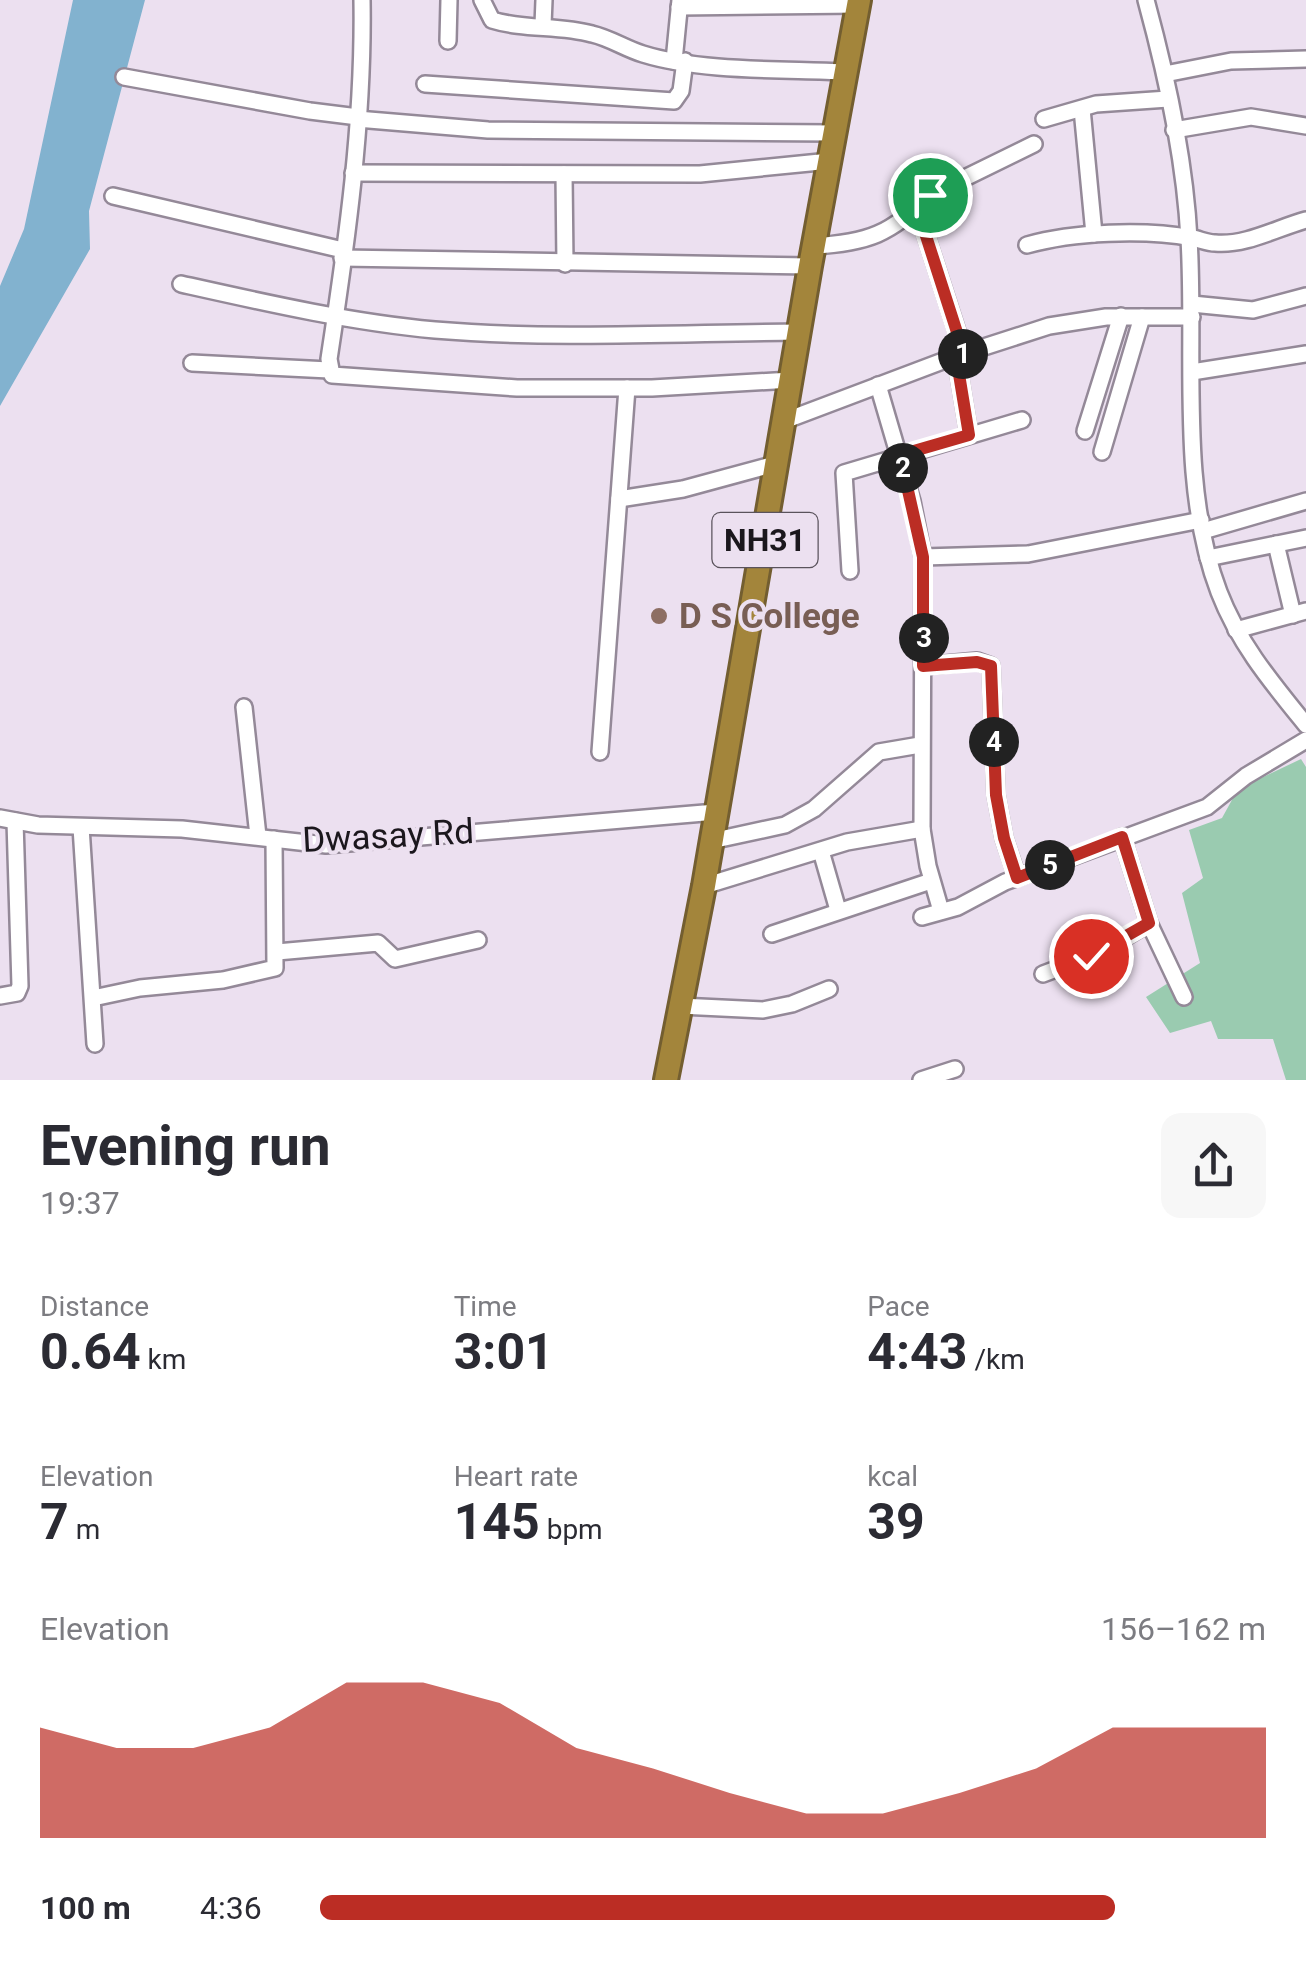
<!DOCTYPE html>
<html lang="en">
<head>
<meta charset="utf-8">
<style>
  :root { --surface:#fff; --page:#f7f7f7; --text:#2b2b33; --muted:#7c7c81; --accent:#bb2d24 }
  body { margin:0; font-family:Roboto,sans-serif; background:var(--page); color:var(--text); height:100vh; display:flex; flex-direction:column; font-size:38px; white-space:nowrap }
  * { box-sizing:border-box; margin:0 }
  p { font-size:32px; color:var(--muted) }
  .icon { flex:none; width:55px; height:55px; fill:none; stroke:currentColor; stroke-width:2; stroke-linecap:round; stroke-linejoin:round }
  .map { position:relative; height:1080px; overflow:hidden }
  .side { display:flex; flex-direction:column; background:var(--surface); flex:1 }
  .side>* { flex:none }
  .pin { position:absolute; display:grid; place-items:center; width:85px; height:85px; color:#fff; margin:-42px; border:5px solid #fff; border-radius:50%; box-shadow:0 2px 10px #0007 }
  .km { position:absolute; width:50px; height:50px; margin:-25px; border-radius:50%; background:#222; color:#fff; font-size:28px; line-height:50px; text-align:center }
  .round { display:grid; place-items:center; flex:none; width:105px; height:105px; border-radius:20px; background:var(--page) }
  .summary { display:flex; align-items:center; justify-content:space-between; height:170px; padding:0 40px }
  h1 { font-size:55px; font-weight:700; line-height:75px }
  .metrics { display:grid; grid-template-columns:repeat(3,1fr); gap:15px; height:170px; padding:10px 40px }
  .metrics div { display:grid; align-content:center }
  .metrics b { font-size:50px; font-weight:700 }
  .metrics small { font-size:28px; font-weight:400 }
  .metrics p { font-size:28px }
  .chart { height:280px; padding:20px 40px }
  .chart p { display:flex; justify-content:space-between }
  .chart svg { width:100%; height:180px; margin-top:10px; fill:var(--accent); opacity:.7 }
  ul { padding:0 40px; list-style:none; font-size:32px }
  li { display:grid; grid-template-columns:160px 120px 1fr; align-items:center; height:75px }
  li i { height:25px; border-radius:12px; background:var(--accent) }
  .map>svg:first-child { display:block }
  .green { fill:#9acbb0 }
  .water { fill:#82b2cf }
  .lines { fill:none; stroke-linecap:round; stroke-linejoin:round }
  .minor-casing { stroke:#948998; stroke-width:20 }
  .highway-casing { stroke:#735e30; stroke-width:28 }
  .minor { stroke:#fff; stroke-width:15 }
  .highway { stroke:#a3853b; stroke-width:22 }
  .route-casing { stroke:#fff; stroke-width:20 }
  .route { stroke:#bb2d24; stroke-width:12 }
  .education-dot { fill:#8d6e63; stroke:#ece0f0; stroke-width:4 }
  .labels { text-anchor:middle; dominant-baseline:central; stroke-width:8; stroke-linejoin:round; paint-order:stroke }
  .shield { fill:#ece0f0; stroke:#5a535c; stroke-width:2.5 }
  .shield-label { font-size:32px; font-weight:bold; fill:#1b171d }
  .education-label { font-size:35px; font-weight:bold; fill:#785e54; stroke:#ece0f0; text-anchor:start }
  .street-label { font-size:35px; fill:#1b171d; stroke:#ece0f0 }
</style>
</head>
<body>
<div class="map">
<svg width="1306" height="1080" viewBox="0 0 1306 1080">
  <rect width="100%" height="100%" fill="#ece0f0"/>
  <polygon class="green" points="1301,759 1306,767 1306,1080 1286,1080 1273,1039 1218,1039 1211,1021 1170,1033 1146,997 1200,963 1182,893 1203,878 1189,830 1222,818 1238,789"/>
  <polygon class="water" points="73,0 145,0 89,211 90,249 0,406 0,286 24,229"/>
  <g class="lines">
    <defs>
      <g id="minor">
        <path d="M362,0C364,120 347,241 329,359L332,375L517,388H652L791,380"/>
        <path d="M482,0L492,20C524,30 560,25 592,34C610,38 626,49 643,54C701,72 783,69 844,72"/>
        <path d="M1146,0C1167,77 1185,159 1189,239C1196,352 1178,485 1219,592C1239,644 1272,683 1306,725"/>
        <polyline points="679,7 859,5"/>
        <polyline points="543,25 544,0"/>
        <polyline points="448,41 449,0"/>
        <polyline points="674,61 680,0"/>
        <polyline points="1165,74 1231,61 1306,59"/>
        <polyline points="124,77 310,111 358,117"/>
        <polyline points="425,84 674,101 681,91 685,61"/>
        <polyline points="1082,109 1094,234"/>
        <polyline points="357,119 488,130 834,133"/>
        <polyline points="1044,119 1096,104 1168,99"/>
        <polyline points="1174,130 1251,117 1306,126"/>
        <polyline points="353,173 700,174 830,161"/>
        <polyline points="564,174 565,264"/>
        <polyline points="113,196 343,250"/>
        <polyline points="917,208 964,353"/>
        <path d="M1027,245C1073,232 1144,229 1192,238C1199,239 1207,243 1215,243C1245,246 1277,228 1306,220"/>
        <path d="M813,246C868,243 891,234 930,195L1034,144"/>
        <polyline points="342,258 810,266"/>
        <path d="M181,284C266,303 349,322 435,330C555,340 679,333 799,332"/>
        <polyline points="1192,304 1253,310 1306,296"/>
        <polyline points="956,356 969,435"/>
        <polyline points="192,363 329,370"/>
        <polyline points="1192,372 1306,354"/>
        <polyline points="878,385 912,501 923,557 922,829 928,866 941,911"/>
        <polyline points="784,421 956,356 1049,326 1106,317 1192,317"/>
        <polyline points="1085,431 1121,316"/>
        <polyline points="1102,452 1142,317"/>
        <polyline points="619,499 683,489 779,463"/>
        <polyline points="1203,531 1306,501"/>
        <polyline points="1276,544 1293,615"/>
        <polyline points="923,557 1028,554 1201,520"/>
        <polyline points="1208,558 1306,538"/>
        <polyline points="850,571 844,473 1022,420"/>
        <polyline points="1236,630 1306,611"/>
        <polyline points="923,666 977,661 991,666 996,795 1004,838 1017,877"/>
        <polyline points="244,707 258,836"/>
        <polyline points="600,752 627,388"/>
        <polyline points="0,818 38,825 182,829 326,845 716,812"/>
        <polyline points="81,827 95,1044"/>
        <polyline points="1122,837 1149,923 1184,997"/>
        <polyline points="711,841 785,825 814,809 879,752 920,745"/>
        <polyline points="821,851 838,910"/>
        <polyline points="704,886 847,842 922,829"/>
        <polyline points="922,917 958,907 1005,882 1207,807 1246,776 1306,740"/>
        <polyline points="772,934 931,881"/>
        <polyline points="277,952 378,943 395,959 478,940"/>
        <polyline points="1043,974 1101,952 1149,923"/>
        <polyline points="0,996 17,993 20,986 15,821"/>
        <polyline points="93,998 140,988 223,980 275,968 274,839"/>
        <polyline points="680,1006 763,1010 792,1004 829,989"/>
        <polyline points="921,1080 955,1069"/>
      </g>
      <polyline id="highway" points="666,1080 704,886 810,266 859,0"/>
    </defs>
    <use href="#minor" class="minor-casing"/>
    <use href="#highway" class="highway-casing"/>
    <use href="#minor" class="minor"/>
    <use href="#highway" class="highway"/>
  </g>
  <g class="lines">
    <defs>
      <polyline id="route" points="930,195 917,208 964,354 956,356 969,435 900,455 923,557 923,666 977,662 991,666 996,795 1004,838 1017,878 1122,837 1149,923 1091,956"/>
    </defs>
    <use href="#route" class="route-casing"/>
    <use href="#route" class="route"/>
  </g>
  <circle class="education-dot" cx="659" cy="616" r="10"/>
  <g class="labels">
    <rect class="shield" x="712.5" y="513" width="105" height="54" rx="8"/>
    <g class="shield-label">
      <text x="765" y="540">NH31</text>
    </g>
    <g class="education-label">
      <text x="679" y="616">D S College</text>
    </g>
    <g class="street-label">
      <text transform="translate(388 836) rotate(-3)">Dwasay Rd</text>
    </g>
  </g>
</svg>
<div class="pin" style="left:930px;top:195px;background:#1e9e55"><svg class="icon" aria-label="arrive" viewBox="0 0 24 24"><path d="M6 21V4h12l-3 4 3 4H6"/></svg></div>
<div class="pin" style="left:1091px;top:956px;background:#d93025"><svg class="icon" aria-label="check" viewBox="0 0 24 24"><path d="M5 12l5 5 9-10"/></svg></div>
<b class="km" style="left:963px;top:354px">1</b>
<b class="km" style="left:903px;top:468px">2</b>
<b class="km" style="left:924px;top:638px">3</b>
<b class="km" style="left:994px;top:742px">4</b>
<b class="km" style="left:1050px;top:865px">5</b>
</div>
<section class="side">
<div class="summary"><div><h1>Evening run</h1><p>19:37</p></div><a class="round"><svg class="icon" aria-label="share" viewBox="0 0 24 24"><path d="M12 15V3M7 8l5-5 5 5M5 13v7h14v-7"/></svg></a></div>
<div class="metrics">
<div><p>Distance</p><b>0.64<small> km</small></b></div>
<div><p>Time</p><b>3:01</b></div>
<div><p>Pace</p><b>4:43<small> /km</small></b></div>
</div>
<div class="metrics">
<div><p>Elevation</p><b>7<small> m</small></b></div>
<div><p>Heart rate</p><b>145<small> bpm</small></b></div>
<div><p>kcal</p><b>39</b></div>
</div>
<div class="chart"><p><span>Elevation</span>156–162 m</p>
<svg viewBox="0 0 160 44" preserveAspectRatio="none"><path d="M0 44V17L10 22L20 22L30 17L40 6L50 6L60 11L70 22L80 27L90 33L100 38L110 38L120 33L130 27L140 17L150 17L160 17V44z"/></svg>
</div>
<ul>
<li><b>100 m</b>4:36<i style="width:84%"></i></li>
</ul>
</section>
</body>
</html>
